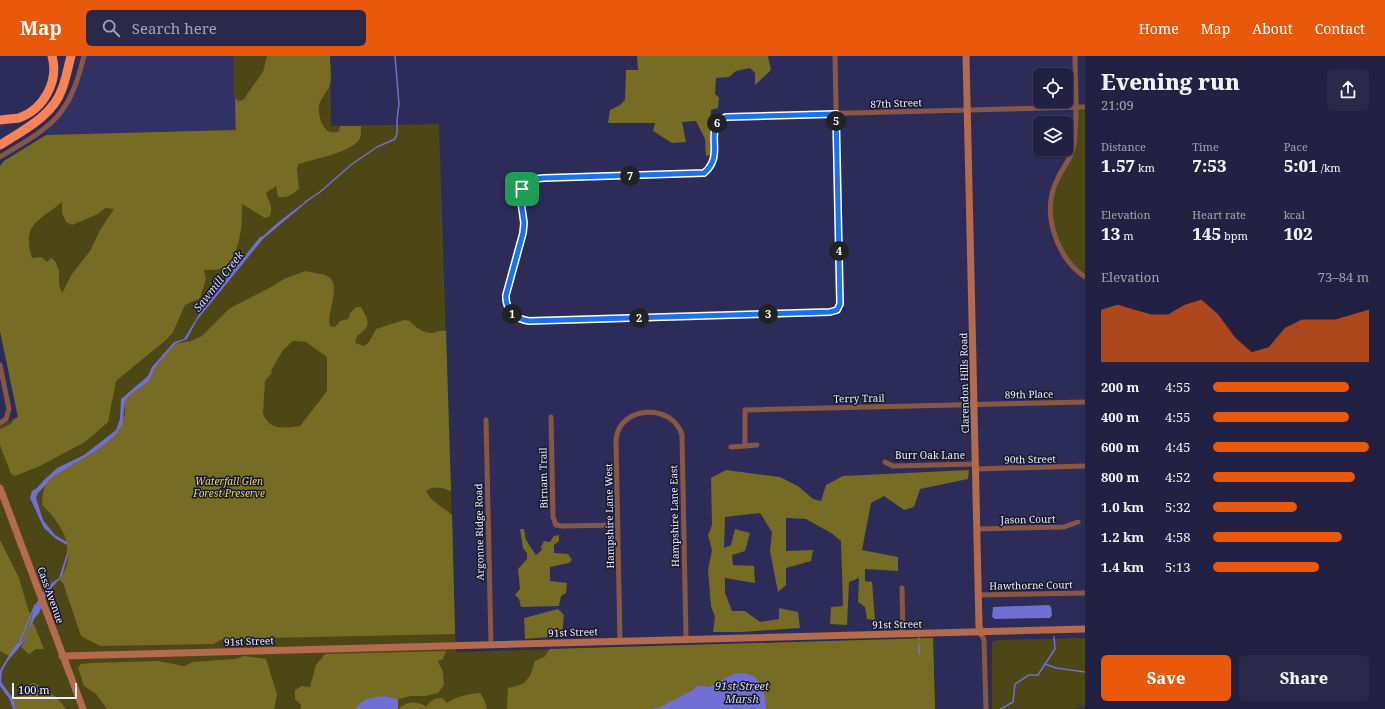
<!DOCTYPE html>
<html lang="en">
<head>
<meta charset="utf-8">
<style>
  :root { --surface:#222143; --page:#2a294a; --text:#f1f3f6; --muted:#a2a3b2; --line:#3f3e5c; --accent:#ea580c }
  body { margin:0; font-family:"Noto Serif",serif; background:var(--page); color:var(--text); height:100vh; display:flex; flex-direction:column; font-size:15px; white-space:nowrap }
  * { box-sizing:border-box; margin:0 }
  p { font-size:13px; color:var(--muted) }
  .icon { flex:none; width:22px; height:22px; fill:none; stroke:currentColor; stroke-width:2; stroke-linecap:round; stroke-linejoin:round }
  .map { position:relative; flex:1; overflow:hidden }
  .drawer { display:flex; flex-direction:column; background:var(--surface); width:300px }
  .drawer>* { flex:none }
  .tools { position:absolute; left:1033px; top:12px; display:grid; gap:8px }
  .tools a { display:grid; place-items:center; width:40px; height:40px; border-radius:6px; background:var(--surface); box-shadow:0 1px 3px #0004,0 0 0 1px var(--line); font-size:20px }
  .scale { position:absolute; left:12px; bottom:10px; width:65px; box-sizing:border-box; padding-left:4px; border:2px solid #ebecfe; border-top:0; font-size:11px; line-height:14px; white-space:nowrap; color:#ebecfe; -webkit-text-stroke:3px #17182c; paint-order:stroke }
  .pin { position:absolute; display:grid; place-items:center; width:34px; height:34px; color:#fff; margin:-17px; border-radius:8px; box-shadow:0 2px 6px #0006 }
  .km { position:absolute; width:20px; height:20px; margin:-10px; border-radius:50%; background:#222; color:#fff; font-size:11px; line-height:20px; text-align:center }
  .round { display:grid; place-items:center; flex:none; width:42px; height:42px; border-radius:6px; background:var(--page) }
  .head { display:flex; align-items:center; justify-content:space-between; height:68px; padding:0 16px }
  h1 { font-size:22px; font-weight:800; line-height:30px }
  .stats { display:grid; grid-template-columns:repeat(3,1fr); gap:6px; height:68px; padding:4px 16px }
  .stats div { display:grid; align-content:center }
  .stats b { font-size:17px; font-weight:800 }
  .stats small { font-size:11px; font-weight:400 }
  .stats p { font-size:11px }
  .chart { height:112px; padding:8px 16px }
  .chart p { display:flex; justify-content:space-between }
  .chart svg { width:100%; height:72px; margin-top:4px; fill:var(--accent); opacity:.7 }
  .cta { display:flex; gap:8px; margin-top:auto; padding:8px 16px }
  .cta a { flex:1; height:46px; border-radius:6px; background:var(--accent); color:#fff; font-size:16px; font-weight:800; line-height:46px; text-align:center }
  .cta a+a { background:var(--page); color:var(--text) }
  ul { padding:0 16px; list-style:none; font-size:13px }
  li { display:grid; grid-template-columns:64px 48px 1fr; align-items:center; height:30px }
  li i { height:10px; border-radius:5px; background:var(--accent) }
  header { display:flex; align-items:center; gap:24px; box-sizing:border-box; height:56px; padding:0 20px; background:var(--accent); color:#fff }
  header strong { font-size:19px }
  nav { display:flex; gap:22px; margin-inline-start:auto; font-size:14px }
  .search { width:280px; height:36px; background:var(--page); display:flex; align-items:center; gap:10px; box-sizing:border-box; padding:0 14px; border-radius:6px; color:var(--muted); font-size:15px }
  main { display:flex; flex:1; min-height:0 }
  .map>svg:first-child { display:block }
  .built { fill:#323166 }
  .green { fill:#4d4615 }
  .forest { fill:#766c23; fill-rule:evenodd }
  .water { fill:#706fd6 }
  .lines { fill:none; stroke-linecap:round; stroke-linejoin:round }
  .stream { stroke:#706fd6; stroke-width:1.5 }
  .street { stroke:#875745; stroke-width:5 }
  .secondary { stroke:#b46a4d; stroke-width:7 }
  .highway { stroke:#f78357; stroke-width:9 }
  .route-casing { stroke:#fff; stroke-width:8 }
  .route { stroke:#1a73e8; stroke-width:5 }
  .labels { text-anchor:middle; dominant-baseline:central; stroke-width:3; stroke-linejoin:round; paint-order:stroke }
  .street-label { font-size:10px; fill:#ebecfe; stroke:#17182c }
  .park-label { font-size:10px; font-style:italic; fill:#e6d454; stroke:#17182c }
  .water-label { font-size:11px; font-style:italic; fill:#d5d7f2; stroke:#17182c }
</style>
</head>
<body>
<header>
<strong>Map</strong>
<div class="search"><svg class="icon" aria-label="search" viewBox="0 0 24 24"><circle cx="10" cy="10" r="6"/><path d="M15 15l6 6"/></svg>Search here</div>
<nav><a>Home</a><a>Map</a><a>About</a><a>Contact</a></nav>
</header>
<main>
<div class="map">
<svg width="1085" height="653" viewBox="0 0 1085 653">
  <rect width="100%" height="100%" fill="#2d2c59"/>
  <polygon class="built" points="86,0 233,0 236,74 46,79 49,71 59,62 68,50 78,28"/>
  <g class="green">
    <polygon points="233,0 330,0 331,70 439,68 456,596 933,582 935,653 0,653 0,369 18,361 0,275 0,110 4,105 46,79 235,74 235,42 233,40"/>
    <polygon points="1085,51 1085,221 1061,194 1051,165 1052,138 1074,90 1076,52"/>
    <polygon points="1085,582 1085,651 1073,653 992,653 992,586 997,584"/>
  </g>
  <g class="forest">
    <path d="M267,0H330C330,7 332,23 330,29C328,35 320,42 319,51C318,63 325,82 339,75L340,70H361C361,75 362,81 358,85C348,97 314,103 299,108L297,112L299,133C292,139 287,142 278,141L276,130L266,137C269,146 274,152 269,161L265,162L242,148C243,166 240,206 220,213C215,214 209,214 204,214L206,223L200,242L185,249L173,276L166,284L116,325L108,366L85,386L40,410L15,420L11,418L0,389V373L11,368L14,363L18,361L0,275V110L4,105L46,79L236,74L235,42L238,45L243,44L263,16ZM62,146V157L66,166L72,169L98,158L105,152L114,153L100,174L90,195L72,218L62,237L59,228V214L55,205L51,202L47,206L42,201L32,202C21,167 40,165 62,146Z"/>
    <polygon points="637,0 768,0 771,14 755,29 755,17 750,12 736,15 729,21 716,22 715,38 719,42 718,52 711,54 710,69 711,99 706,100 705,83 696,65 682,66 686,86 672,87 653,75 655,67 608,67 610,54 620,49 625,44 626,14 638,14"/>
    <path d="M306,215C313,217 321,217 327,220C343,228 326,255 330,270L335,271L340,265L348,263L351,256L356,251H361C369,265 372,270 357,280L355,287L364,290L369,286L376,273L404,264L410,265C415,271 424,278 433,277C438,276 440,274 446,275L451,435C442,432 434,429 426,435C432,447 443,451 452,459L455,578L223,583L213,588L100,590L81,580L63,527L59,524C79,499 63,468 43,450L42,442L45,430L54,420L96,395L115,380L125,358V346L129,340L149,325L155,312L175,288L191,285L202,280L230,252L273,230L284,223ZM293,285L306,286L327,301V335L300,370C285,372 269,375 263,357L265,325L272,317L271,315L283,294Z"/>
    <polygon points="726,414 780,421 798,430 813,443 821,445 826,429 843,420 969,414 968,423 920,433 914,451 904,454 884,440 871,447 862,494 898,501 898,515 865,513 865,525 872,526 875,564 867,563 865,551 858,546 859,522 849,526 847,569 830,568 831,551 843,550 841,485 831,477 806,463 786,462 786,495 813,494 811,505 786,512 786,529 778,536 770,495 772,476 760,457 725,461 724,492 731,489 735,473 750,477 745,495 732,499 733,509 754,510 755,527 725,522 725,537 732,555 745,555 760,566 779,563 779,552 798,556 800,572 741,576 713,576 715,561 711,550 708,514 712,494 708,479 712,469 711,422"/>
    <polygon points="520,473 524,473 526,484 536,499 542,494 541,491 544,485 550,486 554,480 559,479 559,485 554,489 554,497 568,498 572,504 569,507 550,511 550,525 567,527 566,537 561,540 559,550 521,551 519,543 515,539 520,533 518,513 527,503 527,497 523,492"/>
    <polygon points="0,481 0,484 19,522 28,553 32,561 29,577 33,566 44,593 36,593 29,598 21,591 27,582 16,588 9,600 0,595"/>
    <polygon points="558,553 564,559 562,580 525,583 524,562"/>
    <polygon points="933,582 935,653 507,653 508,632 523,628 530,620 535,605 544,601 550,593"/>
    <polygon points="446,595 443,603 438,605 443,616 444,629 438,637 426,640 411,640 398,643 385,640 355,653 300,653 301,649 295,643 295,634 302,630 310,631 316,609 325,598"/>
    <polygon points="244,600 266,603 277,638 274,653 107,653 96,638 84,630 78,612 81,608 91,607 158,605 184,610 193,606 235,603"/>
    <path d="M34,627C47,634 58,640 66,653H16L13,642L20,640L25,630Z"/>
    <path d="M480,637L484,643L487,653H398C407,645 415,645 426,650L434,643L442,642L447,647C458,640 467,638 480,637Z"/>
  </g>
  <g class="water">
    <path d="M314,140L263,183L197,264L187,283L175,288L155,312L149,325L129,340L125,346L122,369L115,380L96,395L54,420L38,437L36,442L43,464L55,479L67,486L68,499L62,520L48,536L39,557L34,563L27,582L7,606L2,615L1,626L13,642L16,653H13L10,644L0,630V614L16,588L24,584L28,579L34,551L46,531L59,522L67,497V489L56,483L44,472L30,442L32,435L37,432L43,425L57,412L84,399L116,374L120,363L121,343L148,320L152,311L174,286L184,283L204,250L260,181L263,180C280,164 295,153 314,140Z"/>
    <polygon points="1049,549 1051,551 1052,559 1050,562 995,563 992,561 993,551"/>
    <path d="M744,617C762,619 765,638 766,653H651L660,651L693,634L697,630L710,631L733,618Z"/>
    <path d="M385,640L398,643V653H355C364,642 371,641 385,640Z"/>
  </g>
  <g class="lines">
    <g class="stream">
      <polyline points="305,146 320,136 352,108 377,91 395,83 397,77 397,64 399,48 395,0"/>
      <polyline points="919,582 919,583"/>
      <polyline points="21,587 20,585 35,549"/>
      <polyline points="919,598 919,588"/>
      <polyline points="1045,608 1055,593 1054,581"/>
      <polyline points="1001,653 1013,646 1015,628 1029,619 1038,619 1045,608 1056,612 1085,616"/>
    </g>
    <g class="street">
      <path d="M835,0L840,248L837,254L830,257L529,265C515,264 505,253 506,239L523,177V157L520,137L526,127L534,123L704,117C729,96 695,64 736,60L1085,51"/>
      <path d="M1075,0C1075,29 1078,59 1074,88C1073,101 1062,112 1057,124C1041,156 1056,201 1085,221"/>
      <path d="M0,101C19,89 47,75 60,57C73,41 79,20 84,0"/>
      <polyline points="0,309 9,353 6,363 0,367"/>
      <polyline points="551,361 553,461 556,469 563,470 618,469"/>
      <polyline points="486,364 491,588"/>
      <polyline points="745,390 745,354 1085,346"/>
      <polyline points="731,391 757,389"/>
      <polyline points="885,406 893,410 975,408"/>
      <polyline points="975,413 1085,410"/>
      <polyline points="977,473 1064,471 1078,466"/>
      <polyline points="902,532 903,578"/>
      <polyline points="978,539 1085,537"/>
      <polyline points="981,577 984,584 986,653"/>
      <path d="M620,585L616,383C620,349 673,347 682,379L686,583"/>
    </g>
    <g class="secondary">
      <polyline points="966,0 979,570 981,577"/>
      <polyline points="0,432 83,653"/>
      <polyline points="62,600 1085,573"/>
    </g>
    <g class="highway">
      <path d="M0,64C6,63 13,63 19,62C44,53 59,25 52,0"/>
      <path d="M0,89C22,75 53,60 62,33C66,23 68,11 71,0"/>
    </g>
  </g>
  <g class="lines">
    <defs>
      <path id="route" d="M836,58L840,248L837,254L830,256L529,265C515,263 505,253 506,239L523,177L524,167L520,139L521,135L526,127L534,123L544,122L704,117C727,98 701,72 726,61Z"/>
    </defs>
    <use href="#route" class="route-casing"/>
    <use href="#route" class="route"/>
  </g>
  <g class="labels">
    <g class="street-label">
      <text transform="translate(896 47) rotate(-2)">87th Street</text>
      <text transform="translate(964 327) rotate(-91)">Clarendon Hills Road</text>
      <text transform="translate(1029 338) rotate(-1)">89th Place</text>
      <text transform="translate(859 342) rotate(-1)">Terry Trail</text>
      <text x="930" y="399">Burr Oak Lane</text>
      <text transform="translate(1030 403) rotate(-1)">90th Street</text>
      <text transform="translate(543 422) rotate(-91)">Birnam Trail</text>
      <text transform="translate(609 460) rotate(-91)">Hampshire Lane West</text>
      <text transform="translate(674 460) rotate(-91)">Hampshire Lane East</text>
      <text transform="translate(1028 463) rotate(-1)">Jason Court</text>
      <text transform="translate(479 476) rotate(-91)">Argonne Ridge Road</text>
      <text transform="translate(1031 529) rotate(-1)">Hawthorne Court</text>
      <text transform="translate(51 539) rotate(70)">Cass Avenue</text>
      <text transform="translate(897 568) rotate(-1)">91st Street</text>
      <text transform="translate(573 576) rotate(-2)">91st Street</text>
      <text transform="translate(249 585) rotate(-2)">91st Street</text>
    </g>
    <g class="park-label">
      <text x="229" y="425">Waterfall Glen<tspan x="229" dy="12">Forest Preserve</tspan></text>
    </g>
    <g class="water-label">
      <text transform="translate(218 225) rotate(-52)">Sawmill Creek</text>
      <text x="742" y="629">91st Street<tspan x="742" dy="13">Marsh</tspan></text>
    </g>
  </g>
</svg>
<div class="tools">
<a><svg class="icon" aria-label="locate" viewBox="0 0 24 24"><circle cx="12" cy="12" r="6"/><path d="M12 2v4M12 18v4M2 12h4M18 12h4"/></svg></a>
<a><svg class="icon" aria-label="layers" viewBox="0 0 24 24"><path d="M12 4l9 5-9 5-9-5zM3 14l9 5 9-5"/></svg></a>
</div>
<div class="scale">100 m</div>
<div class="pin" style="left:522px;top:133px;background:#1e9e55"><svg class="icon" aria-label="arrive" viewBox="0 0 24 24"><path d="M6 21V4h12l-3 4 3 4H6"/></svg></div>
<b class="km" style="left:512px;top:258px">1</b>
<b class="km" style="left:639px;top:262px">2</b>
<b class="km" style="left:768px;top:258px">3</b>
<b class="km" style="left:839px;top:195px">4</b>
<b class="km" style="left:836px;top:65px">5</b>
<b class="km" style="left:717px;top:67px">6</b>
<b class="km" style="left:630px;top:120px">7</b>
</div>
<section class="drawer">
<div class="head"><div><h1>Evening run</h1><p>21:09</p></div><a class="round"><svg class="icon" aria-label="share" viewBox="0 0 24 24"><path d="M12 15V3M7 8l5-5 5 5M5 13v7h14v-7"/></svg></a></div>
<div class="stats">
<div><p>Distance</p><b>1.57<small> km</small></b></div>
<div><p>Time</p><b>7:53</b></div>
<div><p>Pace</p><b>5:01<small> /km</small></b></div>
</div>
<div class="stats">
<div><p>Elevation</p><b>13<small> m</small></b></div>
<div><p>Heart rate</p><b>145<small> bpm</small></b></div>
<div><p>kcal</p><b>102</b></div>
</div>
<div class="chart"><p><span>Elevation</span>73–84 m</p>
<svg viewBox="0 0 160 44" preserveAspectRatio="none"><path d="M0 44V12L10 9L20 12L30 15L40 15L50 9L60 6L70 15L80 29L90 38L100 35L110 23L120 18L130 18L140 18L150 15L160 12V44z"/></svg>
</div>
<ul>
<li><b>200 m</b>4:55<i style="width:87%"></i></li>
<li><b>400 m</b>4:55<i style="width:87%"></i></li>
<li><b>600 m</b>4:45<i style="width:100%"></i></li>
<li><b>800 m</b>4:52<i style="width:91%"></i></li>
<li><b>1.0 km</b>5:32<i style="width:54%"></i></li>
<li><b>1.2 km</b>4:58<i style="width:83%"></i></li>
<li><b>1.4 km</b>5:13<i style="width:68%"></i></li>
</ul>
<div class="cta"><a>Save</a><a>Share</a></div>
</section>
</main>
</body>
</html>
